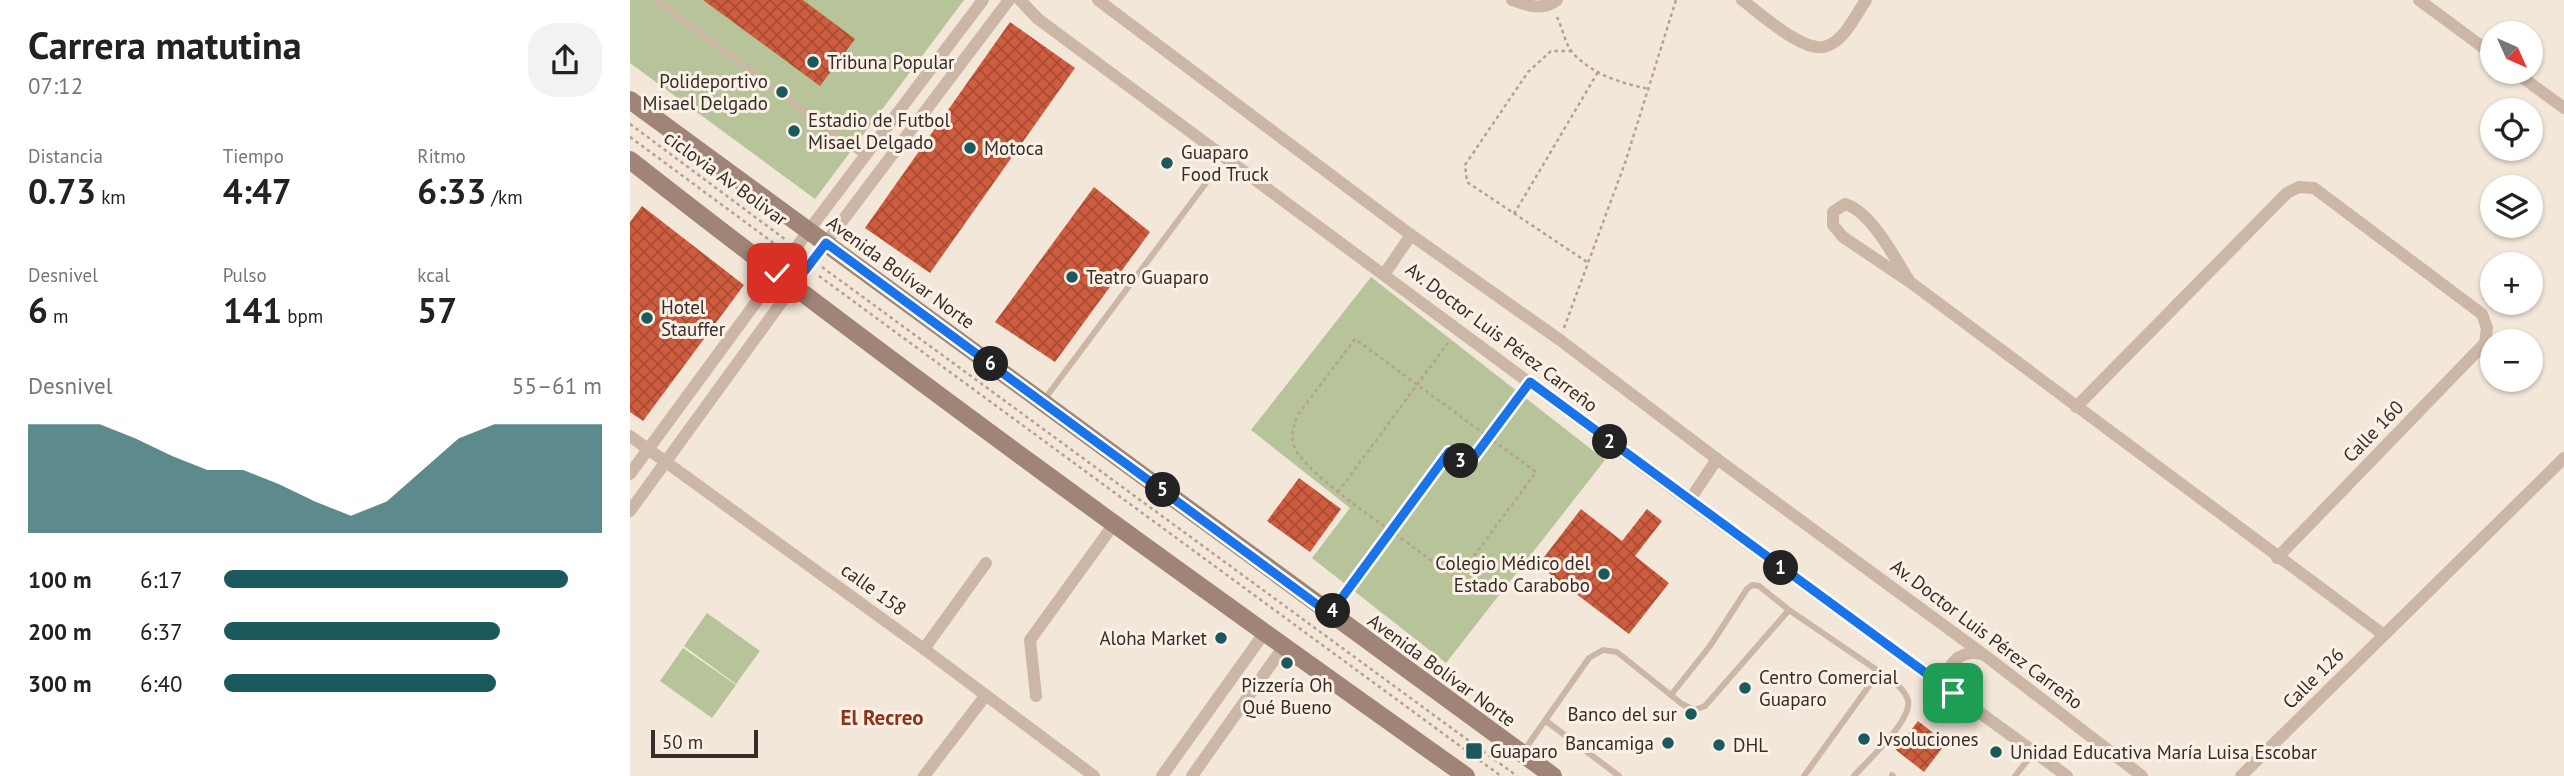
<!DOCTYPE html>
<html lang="es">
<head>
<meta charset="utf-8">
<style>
  :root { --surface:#fff; --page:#f2f2f2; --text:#222; --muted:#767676; --accent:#1a5a5c }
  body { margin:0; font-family:"PT Sans",sans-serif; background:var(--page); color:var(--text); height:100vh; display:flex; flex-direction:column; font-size:26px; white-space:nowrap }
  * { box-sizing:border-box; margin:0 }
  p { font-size:23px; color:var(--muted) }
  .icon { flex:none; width:38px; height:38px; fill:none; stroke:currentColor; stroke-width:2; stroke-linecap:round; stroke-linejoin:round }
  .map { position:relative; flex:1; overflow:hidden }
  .drawer { display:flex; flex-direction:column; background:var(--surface); width:630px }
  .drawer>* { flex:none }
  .needle { width:46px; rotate:135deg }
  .fabs { position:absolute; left:1850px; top:21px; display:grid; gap:14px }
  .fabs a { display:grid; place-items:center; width:63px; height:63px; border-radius:50%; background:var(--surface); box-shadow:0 2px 5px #0004; font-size:35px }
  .scale { position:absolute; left:21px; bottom:18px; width:107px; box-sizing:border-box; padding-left:7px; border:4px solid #382c27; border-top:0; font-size:19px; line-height:24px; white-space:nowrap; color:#382c27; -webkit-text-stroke:5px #fbf1e7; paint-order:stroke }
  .pin { position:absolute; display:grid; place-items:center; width:60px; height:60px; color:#fff; margin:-30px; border-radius:14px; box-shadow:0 4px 10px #0006 }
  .km { position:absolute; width:35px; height:35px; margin:-18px; border-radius:50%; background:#222; color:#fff; font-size:19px; line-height:35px; text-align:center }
  .round { display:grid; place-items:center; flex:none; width:74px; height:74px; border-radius:28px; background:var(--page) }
  .headline { display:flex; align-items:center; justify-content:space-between; height:119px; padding:0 28px }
  h1 { font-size:38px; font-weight:700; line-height:52px }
  .stats { display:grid; grid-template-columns:repeat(3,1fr); gap:10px; height:119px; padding:7px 28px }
  .stats div { display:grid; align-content:center }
  .stats b { font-size:35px; font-weight:700 }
  .stats small { font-size:19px; font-weight:400 }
  .stats p { font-size:19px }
  .chart { height:196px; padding:14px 28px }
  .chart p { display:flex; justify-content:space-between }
  .chart svg { width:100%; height:126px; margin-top:7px; fill:var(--accent); opacity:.7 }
  ul { padding:0 28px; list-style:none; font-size:23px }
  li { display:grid; grid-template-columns:112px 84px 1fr; align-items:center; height:52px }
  li i { height:18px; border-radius:9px; background:var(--accent) }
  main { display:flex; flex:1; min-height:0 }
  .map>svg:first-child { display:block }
  .green { fill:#b7c399 }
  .building { fill:url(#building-cross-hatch) }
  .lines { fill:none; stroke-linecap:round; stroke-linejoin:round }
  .path { stroke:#b8a090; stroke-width:2.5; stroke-dasharray:3.5 3.5; stroke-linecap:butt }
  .service { stroke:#ccb6a5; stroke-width:6 }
  .minor { stroke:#ccb6a5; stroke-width:12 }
  .secondary { stroke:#a08477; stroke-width:18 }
  .route-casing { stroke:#fff; stroke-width:14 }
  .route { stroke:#1a73e8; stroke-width:9 }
  .poi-dot { fill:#1a5a5c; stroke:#fbf1e7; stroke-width:2.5 }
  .labels { text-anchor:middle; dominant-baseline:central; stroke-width:6; stroke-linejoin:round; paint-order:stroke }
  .poi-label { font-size:19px; fill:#382c27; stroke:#fbf1e7; text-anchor:start }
  .street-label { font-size:19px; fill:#382c27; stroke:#fbf1e7 }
  .neighbourhood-label { font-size:21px; font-weight:bold; fill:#8c321b; stroke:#fbf1e7 }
</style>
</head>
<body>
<main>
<section class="drawer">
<div class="headline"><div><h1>Carrera matutina</h1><p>07:12</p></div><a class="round"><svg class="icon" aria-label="share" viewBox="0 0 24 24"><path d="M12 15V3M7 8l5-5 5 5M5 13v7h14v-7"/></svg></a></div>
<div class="stats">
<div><p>Distancia</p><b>0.73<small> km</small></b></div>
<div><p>Tiempo</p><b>4:47</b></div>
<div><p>Ritmo</p><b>6:33<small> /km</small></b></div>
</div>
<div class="stats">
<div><p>Desnivel</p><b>6<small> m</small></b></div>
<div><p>Pulso</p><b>141<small> bpm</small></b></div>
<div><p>kcal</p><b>57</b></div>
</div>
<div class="chart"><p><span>Desnivel</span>55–61 m</p>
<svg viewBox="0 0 160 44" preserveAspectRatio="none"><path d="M0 44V6L10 6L20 6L30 11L40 17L50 22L60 22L70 27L80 33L90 38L100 33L110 22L120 11L130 6L140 6L150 6L160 6V44z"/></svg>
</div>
<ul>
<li><b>100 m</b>6:17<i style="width:91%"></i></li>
<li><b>200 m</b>6:37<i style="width:73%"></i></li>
<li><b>300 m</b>6:40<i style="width:72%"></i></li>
</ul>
</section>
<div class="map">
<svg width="1934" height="776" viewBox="0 0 1934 776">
  <defs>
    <pattern id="building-cross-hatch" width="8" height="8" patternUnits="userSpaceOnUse" patternTransform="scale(1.75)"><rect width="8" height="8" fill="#ce5c3e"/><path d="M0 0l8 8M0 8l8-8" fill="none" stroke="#a84c34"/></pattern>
  </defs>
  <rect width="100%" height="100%" fill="#f3e7da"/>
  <g class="green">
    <polygon points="0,0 334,0 185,199 0,63"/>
    <polygon points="741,277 975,460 816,663 682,558 720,508 621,430"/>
    <polygon points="77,613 130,651 106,684 54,646"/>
    <polygon points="53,648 106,685 82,718 30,681"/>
  </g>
  <g class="building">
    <polygon points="73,0 173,0 225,39 190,86"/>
    <polygon points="380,22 445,68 300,273 235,228"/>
    <polygon points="464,187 520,232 425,362 365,322"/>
    <polygon points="12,206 114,285 13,421 0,412 0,222"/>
    <polygon points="669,478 711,509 680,552 637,521"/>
    <polygon points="951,509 992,541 1017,509 1032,521 1005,556 1039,583 999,634 908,565"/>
    <polygon points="1288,721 1316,743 1294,772 1266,750"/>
  </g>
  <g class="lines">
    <g class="path">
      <path d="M927,17C932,27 935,43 942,52C961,74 992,84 1020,89"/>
      <polyline points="942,51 921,51 898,72 835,165 837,182 957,262"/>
      <polyline points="0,124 156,240"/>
      <polyline points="0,137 149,247"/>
      <polyline points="884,214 968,72"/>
      <polyline points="192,267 887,776"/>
      <polyline points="189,276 871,776"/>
      <polyline points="934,328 995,163 1046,0"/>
      <polyline points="708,492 820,340"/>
      <path d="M710,600L761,531L827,579L906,472L725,339L667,416C664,425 661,433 663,443C670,469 738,514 761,531L819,452L838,465L891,393"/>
    </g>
    <g class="service">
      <polyline points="26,0 234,156"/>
      <polyline points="414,400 579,179"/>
      <polyline points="1041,695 1080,646 1117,589 1122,585 1129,586 1159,610"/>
      <polyline points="916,721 989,776"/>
      <path d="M893,752L959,658L973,650L987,652L1052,704L1064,710L1075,706L1159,610L1260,679C1267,685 1275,690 1278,700C1283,720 1237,761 1224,776"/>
      <polyline points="1262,775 1263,776"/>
      <polyline points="1174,776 1249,672"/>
      <polyline points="1385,776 1404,752"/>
    </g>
    <g class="minor">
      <polyline points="390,0 408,19 1059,501 1437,776"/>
      <polyline points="468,0 781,235 930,340 1087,459 1357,657 1512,776"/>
      <path d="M882,0C898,6 913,11 927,0"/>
      <path d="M1112,0C1130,13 1175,55 1197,46C1215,40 1226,14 1236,0"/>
      <polyline points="1789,0 1862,54"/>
      <polyline points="1885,72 1934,108"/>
      <polyline points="755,273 781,235"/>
      <path d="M1280,282C1265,259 1242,212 1215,204L1203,212V225L1213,237L1280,282L1754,635"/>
      <polyline points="1446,407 1657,193 1669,187 1684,188 1852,314 1857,328 1855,343 1647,558"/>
      <polyline points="0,436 294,649 464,776"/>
      <polyline points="0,474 179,230 353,0"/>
      <polyline points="1059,501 1087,459"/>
      <polyline points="0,511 164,285 379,0"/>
      <polyline points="294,649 356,563"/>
      <path d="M1322,691C1310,669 1328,649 1351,654"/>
      <polyline points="406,696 400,640 484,524"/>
      <polyline points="294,776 356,695"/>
      <polyline points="532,776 635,632"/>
      <polyline points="562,776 654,646"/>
      <polyline points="1611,776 1934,458"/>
    </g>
    <g class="secondary">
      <polyline points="0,100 923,776"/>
      <path d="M0,160C272,373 554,576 836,776"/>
    </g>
  </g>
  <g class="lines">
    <defs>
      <polyline id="route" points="147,273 164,285 196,243 700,614 819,452 838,465 900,382 1323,693"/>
    </defs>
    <use href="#route" class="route-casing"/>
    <use href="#route" class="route"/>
  </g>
  <g class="poi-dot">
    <circle cx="183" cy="62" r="7"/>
    <circle cx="152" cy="92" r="7"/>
    <circle cx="164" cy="131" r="7"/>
    <circle cx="340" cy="148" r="7"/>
    <circle cx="537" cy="163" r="7"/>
    <circle cx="442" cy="277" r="7"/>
    <circle cx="17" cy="318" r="7"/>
    <circle cx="974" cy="574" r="7"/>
    <circle cx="591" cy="638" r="7"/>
    <circle cx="657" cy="663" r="7"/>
    <circle cx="1115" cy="688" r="7"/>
    <circle cx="1061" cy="714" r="7"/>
    <circle cx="1234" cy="739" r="7"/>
    <circle cx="1038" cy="743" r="7"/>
    <circle cx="1089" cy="745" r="7"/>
    <rect x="835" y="742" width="18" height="18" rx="3.5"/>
    <circle cx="1366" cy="752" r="7"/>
  </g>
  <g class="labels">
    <g class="poi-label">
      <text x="197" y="62">Tribuna Popular</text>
      <text x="138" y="81" text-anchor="end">Polideportivo<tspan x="138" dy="22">Misael Delgado</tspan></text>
      <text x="178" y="120">Estadio de Futbol<tspan x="178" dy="22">Misael Delgado</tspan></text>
      <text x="354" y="148">Motoca</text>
      <text x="551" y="152">Guaparo<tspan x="551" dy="22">Food Truck</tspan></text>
      <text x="456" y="277">Teatro Guaparo</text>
      <text x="31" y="307">Hotel<tspan x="31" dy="22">Stauffer</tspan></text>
      <text x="960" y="563" text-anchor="end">Colegio Médico del<tspan x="960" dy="22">Estado Carabobo</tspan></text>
      <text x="577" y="638" text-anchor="end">Aloha Market</text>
      <text x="1129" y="677">Centro Comercial<tspan x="1129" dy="22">Guaparo</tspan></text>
      <text x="657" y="685" text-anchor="middle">Pizzería Oh<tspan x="657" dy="22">Qué Bueno</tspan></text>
      <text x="1047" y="714" text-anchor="end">Banco del sur</text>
      <text x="1248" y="739">Jvsoluciones</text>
      <text x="1024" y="743" text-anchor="end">Bancamiga</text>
      <text x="1103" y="745">DHL</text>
      <text x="860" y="751">Guaparo</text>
      <text x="1380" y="752">Unidad Educativa María Luisa Escobar</text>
    </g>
    <g class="street-label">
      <text transform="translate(96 178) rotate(36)">ciclovia Av Bolivar</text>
      <text transform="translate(271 272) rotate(36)">Avenida Bolívar Norte</text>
      <text transform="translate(872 337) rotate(37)">Av. Doctor Luis Pérez Carreño</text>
      <text transform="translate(1743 431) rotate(-46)">Calle 160</text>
      <text transform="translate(244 589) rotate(36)">calle 158</text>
      <text transform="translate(1357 634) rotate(37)">Av. Doctor Luis Pérez Carreño</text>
      <text transform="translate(812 670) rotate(36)">Avenida Bolívar Norte</text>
      <text transform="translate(1683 678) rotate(-45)">Calle 126</text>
    </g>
    <g class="neighbourhood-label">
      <text x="252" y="717">El Recreo</text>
    </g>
  </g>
</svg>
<div class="fabs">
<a><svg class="needle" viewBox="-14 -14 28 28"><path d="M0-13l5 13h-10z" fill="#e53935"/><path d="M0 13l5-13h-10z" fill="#767676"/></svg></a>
<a><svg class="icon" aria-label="locate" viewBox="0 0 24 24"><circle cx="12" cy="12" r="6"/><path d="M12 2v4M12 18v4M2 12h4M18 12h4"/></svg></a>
<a><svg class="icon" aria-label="layers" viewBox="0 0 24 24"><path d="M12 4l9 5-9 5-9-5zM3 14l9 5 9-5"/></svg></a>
<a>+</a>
<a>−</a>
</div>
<div class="scale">50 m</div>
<div class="pin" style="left:1323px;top:693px;background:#1e9e55"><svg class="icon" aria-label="arrive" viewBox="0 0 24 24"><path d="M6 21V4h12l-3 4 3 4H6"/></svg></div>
<div class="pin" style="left:147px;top:273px;background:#d93025"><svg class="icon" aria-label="check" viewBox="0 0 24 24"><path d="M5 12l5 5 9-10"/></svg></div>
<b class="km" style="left:1151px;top:568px">1</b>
<b class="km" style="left:980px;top:442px">2</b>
<b class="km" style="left:831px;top:461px">3</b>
<b class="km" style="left:703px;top:611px">4</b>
<b class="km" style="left:533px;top:490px">5</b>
<b class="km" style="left:361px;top:364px">6</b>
</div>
</main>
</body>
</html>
